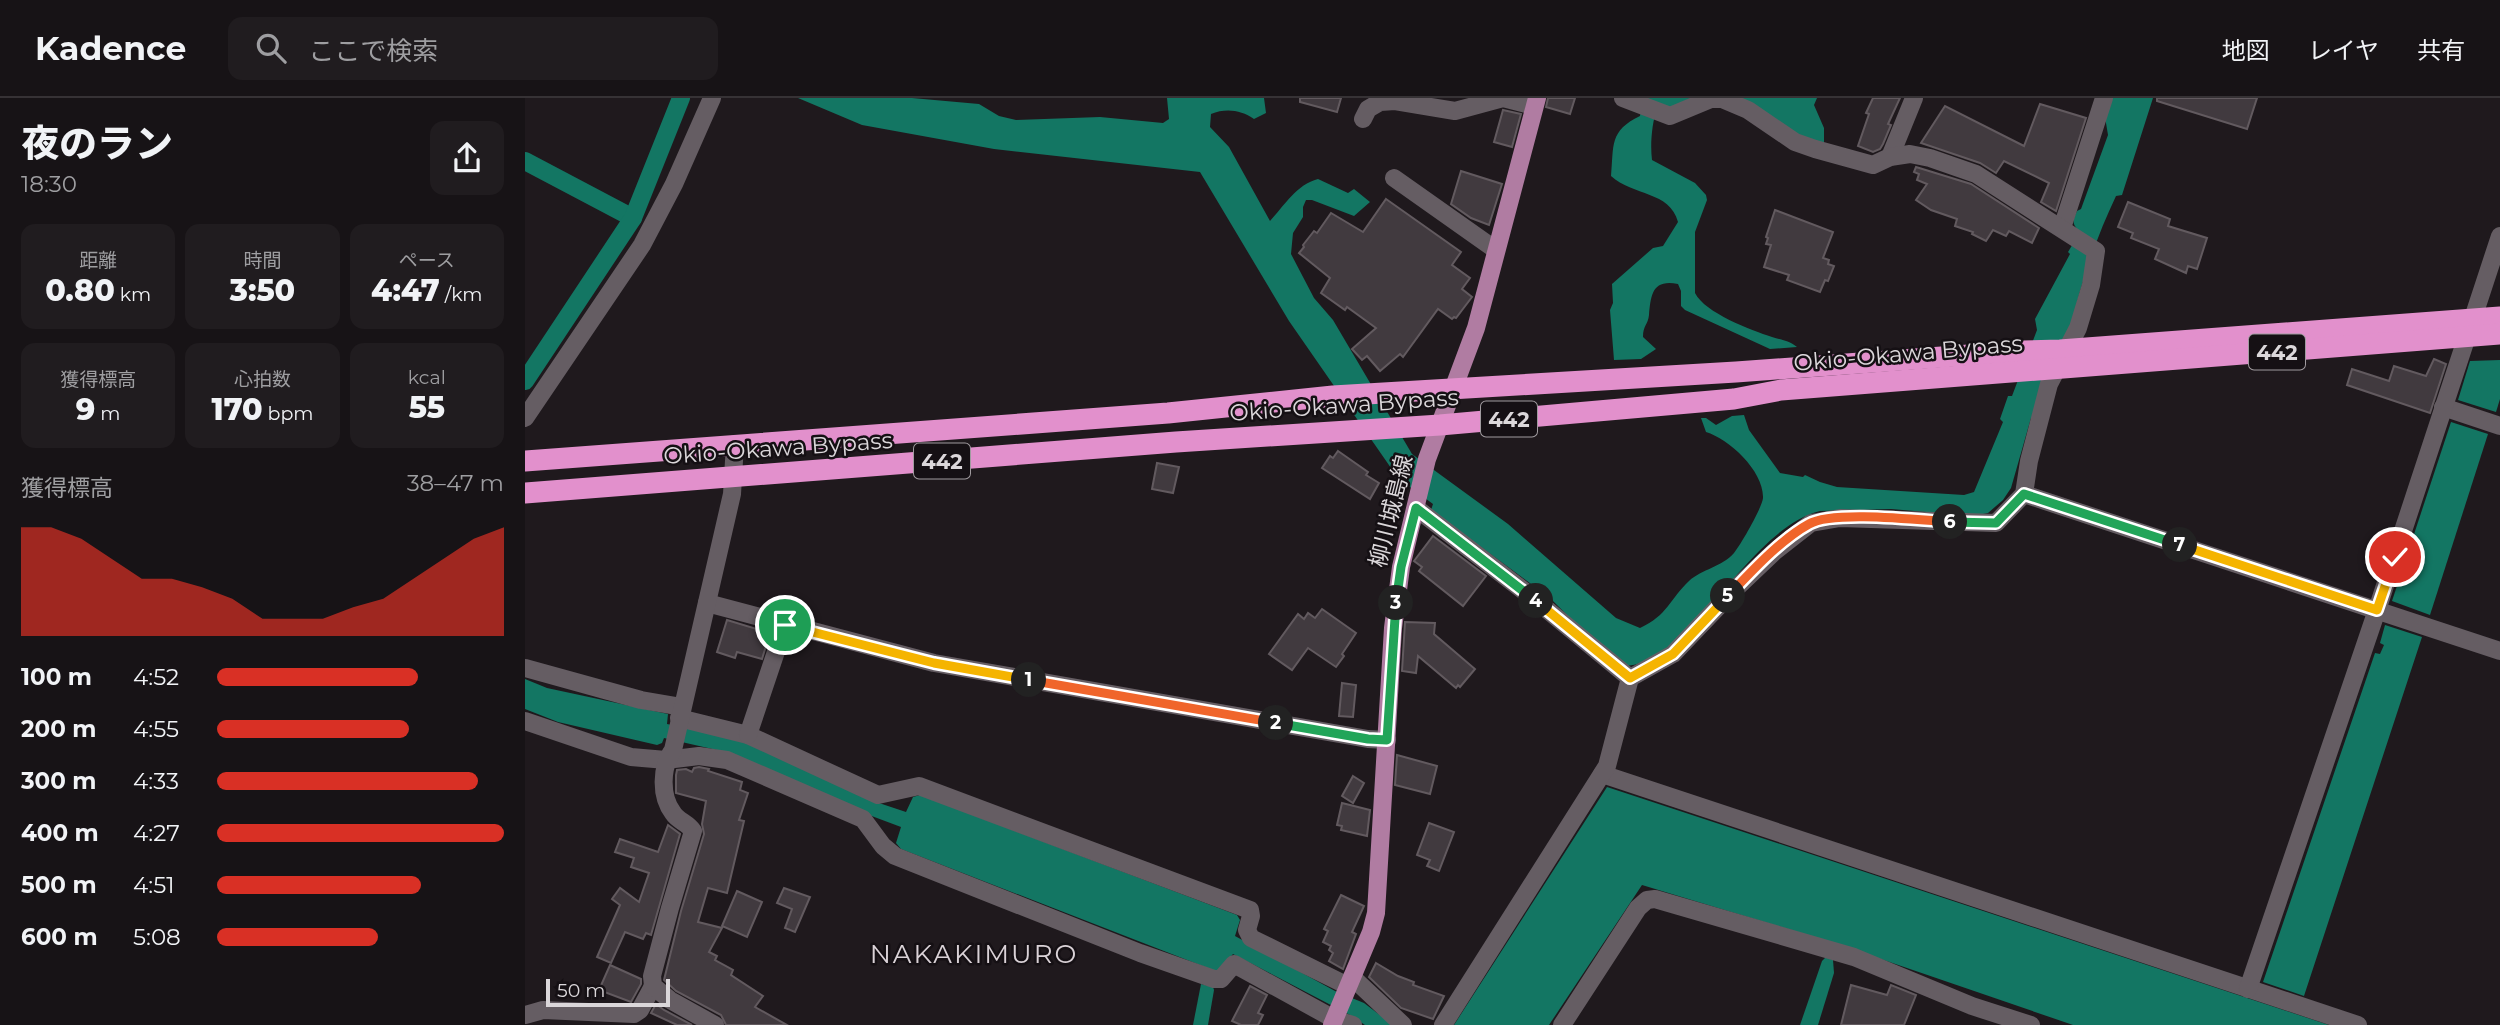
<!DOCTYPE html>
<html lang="ja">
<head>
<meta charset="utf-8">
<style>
  :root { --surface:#171316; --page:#201c1f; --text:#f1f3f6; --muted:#9e9ea1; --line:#363235; --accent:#d93025 }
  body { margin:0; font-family:Montserrat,"Noto Sans JP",sans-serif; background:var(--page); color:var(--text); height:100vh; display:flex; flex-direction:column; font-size:26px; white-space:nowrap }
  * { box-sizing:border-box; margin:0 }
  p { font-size:23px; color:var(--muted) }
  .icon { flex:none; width:38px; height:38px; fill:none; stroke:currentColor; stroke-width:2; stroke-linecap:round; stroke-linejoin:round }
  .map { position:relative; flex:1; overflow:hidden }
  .drawer { display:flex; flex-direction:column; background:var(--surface); width:525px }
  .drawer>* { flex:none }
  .scale { position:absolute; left:21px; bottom:18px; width:124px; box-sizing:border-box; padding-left:7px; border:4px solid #dbd7da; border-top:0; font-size:19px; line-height:24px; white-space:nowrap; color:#dbd7da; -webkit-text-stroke:5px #151014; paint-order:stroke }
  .pin { position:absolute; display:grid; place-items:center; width:60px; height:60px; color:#fff; margin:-30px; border:4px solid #fff; border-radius:50%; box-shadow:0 2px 7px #0007 }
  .km { position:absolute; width:35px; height:35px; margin:-18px; border-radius:50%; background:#222; color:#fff; font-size:19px; line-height:35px; text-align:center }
  .round { display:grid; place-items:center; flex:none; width:74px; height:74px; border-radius:14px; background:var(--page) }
  .head { display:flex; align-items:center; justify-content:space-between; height:119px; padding:0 21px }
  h1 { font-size:38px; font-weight:800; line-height:52px }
  .stats { display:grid; grid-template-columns:repeat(3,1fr); gap:10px; height:119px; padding:7px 21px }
  .stats div { display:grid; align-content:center; border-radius:14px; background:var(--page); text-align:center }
  .stats b { font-size:30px; font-weight:800 }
  .stats small { font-size:19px; font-weight:400 }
  .stats p { font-size:19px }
  .chart { height:196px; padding:14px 21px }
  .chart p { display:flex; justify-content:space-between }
  .chart svg { width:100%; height:126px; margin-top:7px; fill:var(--accent); opacity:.7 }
  ul { padding:0 21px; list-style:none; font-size:23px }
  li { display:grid; grid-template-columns:112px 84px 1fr; align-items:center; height:52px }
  li i { height:18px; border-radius:9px; background:var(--accent) }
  header { display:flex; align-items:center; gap:42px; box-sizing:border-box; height:98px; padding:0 35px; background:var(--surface); border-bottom:2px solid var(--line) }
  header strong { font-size:33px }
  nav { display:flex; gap:38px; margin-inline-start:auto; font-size:24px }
  .search { width:490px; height:63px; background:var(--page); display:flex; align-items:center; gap:18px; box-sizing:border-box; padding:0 24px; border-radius:14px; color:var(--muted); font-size:26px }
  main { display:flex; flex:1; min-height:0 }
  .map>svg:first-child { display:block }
  .water { fill:#137663 }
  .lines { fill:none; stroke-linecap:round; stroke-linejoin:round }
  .canal { stroke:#137663; stroke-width:18 }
  .building { fill:#413a3f; stroke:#625a5f; stroke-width:2 }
  .minor { stroke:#655d63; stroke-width:18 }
  .major { stroke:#b07ca2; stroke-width:18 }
  .highway { stroke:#e290cc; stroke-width:21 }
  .split-1-casing { stroke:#fff; stroke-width:14 }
  .split-2-casing { stroke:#fff; stroke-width:14 }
  .split-3-casing { stroke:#fff; stroke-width:14 }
  .split-4-casing { stroke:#fff; stroke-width:14 }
  .split-5-casing { stroke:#fff; stroke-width:14 }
  .split-6-casing { stroke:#fff; stroke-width:14 }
  .split-7-casing { stroke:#fff; stroke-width:14 }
  .split-8-casing { stroke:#fff; stroke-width:14 }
  .split-1 { stroke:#f5b400; stroke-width:9 }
  .split-2 { stroke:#f0652b; stroke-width:9 }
  .split-3 { stroke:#22a559; stroke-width:9 }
  .split-4 { stroke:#22a559; stroke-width:9 }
  .split-5 { stroke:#f5b400; stroke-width:9 }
  .split-6 { stroke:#f0652b; stroke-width:9 }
  .split-7 { stroke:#22a559; stroke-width:9 }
  .split-8 { stroke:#f5b400; stroke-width:9 }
  .labels { text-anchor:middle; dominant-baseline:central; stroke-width:5; stroke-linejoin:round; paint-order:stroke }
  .shield { fill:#151014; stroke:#a09b9f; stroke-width:2 }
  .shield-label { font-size:21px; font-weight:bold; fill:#dbd7da }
  .street-label { font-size:23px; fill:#dbd7da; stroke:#151014 }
  .quarter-label { font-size:26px; letter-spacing:2px; fill:#dad2d7; stroke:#151014 }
</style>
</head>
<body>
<header>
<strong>Kadence</strong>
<div class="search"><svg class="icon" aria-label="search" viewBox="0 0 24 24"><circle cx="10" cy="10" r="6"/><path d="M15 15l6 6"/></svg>ここで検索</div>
<nav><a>地図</a><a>レイヤ</a><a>共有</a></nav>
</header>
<main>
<section class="drawer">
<div class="head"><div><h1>夜のラン</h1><p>18:30</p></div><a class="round"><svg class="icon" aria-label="share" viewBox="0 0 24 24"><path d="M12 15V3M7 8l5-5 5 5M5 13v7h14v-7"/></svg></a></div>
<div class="stats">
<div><p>距離</p><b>0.80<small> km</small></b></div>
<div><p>時間</p><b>3:50</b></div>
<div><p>ペース</p><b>4:47<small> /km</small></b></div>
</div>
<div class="stats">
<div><p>獲得標高</p><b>9<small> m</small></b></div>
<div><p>心拍数</p><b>170<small> bpm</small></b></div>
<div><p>kcal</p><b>55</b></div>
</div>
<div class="chart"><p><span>獲得標高</span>38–47 m</p>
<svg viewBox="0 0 160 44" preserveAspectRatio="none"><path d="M0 44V6L10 6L20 10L30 17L40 24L50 24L60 27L70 31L80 38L90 38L100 38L110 34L120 31L130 24L140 17L150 10L160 6V44z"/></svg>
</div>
<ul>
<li><b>100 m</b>4:52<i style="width:70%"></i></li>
<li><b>200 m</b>4:55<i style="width:67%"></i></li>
<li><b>300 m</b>4:33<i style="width:91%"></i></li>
<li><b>400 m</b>4:27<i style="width:100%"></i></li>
<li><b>500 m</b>4:51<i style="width:71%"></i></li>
<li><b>600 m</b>5:08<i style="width:56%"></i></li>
</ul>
</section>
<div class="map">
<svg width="1975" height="927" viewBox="0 0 1975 927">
  <rect width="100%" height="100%" fill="#1f191d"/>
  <g class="water">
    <path d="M273,0H387L454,6L474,18L491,22L575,19L638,25L644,21L642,0H739L741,15L729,21C716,12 701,10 686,16L685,29L704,49L745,123C759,108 772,86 793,81L823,95L829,91L845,104L829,118L787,102H781L778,109V119L768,135L766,156L789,200L808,222L887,356L983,426L1091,520L1115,530C1143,517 1144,502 1164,483C1177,471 1197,469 1209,455C1215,448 1237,410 1238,400C1239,373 1204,341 1181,334L1176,320H1181L1191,327L1207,318L1219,317L1224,332L1255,375L1278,379L1280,377L1295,384L1312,389L1439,397L1449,394L1478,324L1475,321L1483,298H1487L1512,232L1510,221L1545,156L1543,154L1555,134C1547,126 1547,123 1552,113L1556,111L1583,37L1579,13L1584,0H1628L1597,97L1591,98C1574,134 1561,170 1551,208L1553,211L1511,320H1506L1486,390L1478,402L1463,415L1448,418L1366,411L1295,413C1225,429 1164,566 1100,568L1073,548L1025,500L906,412L908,406L878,384L866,370L764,223L675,74L469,51L337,27Z"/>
    <path d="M1111,0H1167L1151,10H1132C1127,25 1125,46 1127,62L1170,85L1181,97L1182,102L1170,134V195C1180,215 1226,232 1247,239C1256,242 1264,242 1272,249L1245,251L1160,212L1156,208V193L1153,186C1127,181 1126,197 1124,217C1123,227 1118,227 1118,239L1131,251L1116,261L1089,262L1085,212L1088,205L1087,186L1128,150L1138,148L1153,124C1145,93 1108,98 1086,78C1089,47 1084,33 1115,18L1117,4Z"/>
    <polygon points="1215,0 1292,0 1289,7 1299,30 1299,46 1276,38"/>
    <polygon points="1975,262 1975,301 1971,314 1933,302 1945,263"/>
    <polygon points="1926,324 1963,336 1905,517 1867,503"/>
    <polygon points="1860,527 1897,539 1779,898 1738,884 1850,555 1855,556 1859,547 1855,545"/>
    <polygon points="0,581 22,590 143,616 142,626 217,641 345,702 381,714 388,699 395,697 712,817 715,822 710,838 810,893 839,905 868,927 840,927 825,917 708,856 693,874 376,751 371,745 376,729 336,714 205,655 139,640 137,645 132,647 33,624 0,611"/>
    <polygon points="1082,689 1804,927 1548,927 1309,845 1117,787 1024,927 929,927"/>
    <polygon points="1301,859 1308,862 1309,875 1293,927 1275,927 1297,863"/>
    <polygon points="676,886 688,889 689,892 683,927 668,927"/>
  </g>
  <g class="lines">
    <g class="canal">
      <polyline points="0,63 108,120"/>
      <polyline points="0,283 108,120 156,0"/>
    </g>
  </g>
  <g class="building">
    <polygon points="775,0 816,0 812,14 775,4"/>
    <polygon points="1023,0 1050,0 1045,16 1021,9"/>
    <polygon points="1348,0 1375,0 1363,26 1366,27 1358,46 1355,51 1348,54 1333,48 1344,16 1341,15"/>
    <polygon points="1632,0 1732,0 1722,31 1632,3"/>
    <polygon points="1515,6 1561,20 1531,113 1516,104 1524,85 1479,63 1471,75 1455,65 1396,45 1420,8 1499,48"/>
    <polygon points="978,12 996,16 987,49 969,44"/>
    <polygon points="1391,69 1446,86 1514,130 1507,145 1484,133 1481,138 1468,132 1461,143 1447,136 1448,134 1430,128 1432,121 1406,112 1391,102 1402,86 1392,82 1394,76 1389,74"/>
    <polygon points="936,73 977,86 964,127 946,120 926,106"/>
    <polygon points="861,101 936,154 927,167 945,180 937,191 947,199 931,220 929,219 927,221 913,211 878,259 875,256 855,273 842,258 837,262 827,251 851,230 822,209 820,212 796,195 805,180 774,155 779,149 778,147 789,133 792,135 806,115 838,134"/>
    <polygon points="1603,104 1645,121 1643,128 1682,140 1672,171 1663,168 1661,175 1630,161 1634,151 1606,140 1608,135 1593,129"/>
    <polygon points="1250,112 1308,134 1298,160 1304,162 1303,166 1309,168 1303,183 1300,182 1295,194 1262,182 1264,177 1239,169 1246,147 1241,146 1243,140 1241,139"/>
    <polygon points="1909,261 1921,266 1905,315 1822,287 1827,271 1864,283 1869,268 1901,278"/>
    <polygon points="813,353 843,374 841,377 854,385 845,401 797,370 805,358 808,360"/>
    <polygon points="632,365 654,369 648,395 627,391"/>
    <polygon points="908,438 961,478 938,508 894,473 897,469 889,463"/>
    <polygon points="797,511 831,535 817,556 819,558 811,569 783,550 767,572 744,556 773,516 779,521 783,515 790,520"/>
    <polygon points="202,522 245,535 237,561 212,554 210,560 192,554"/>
    <polygon points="880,524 910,525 909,536 950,571 935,589 933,587 931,590 893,558 891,575 877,573"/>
    <polygon points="817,585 831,587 828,619 814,618"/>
    <polygon points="872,657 912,668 905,696 870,687"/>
    <polygon points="174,669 184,671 183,673 217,684 215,692 223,695 214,722 219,723 202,795 183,790 173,824 197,830 184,854 192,858 190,862 208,872 206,877 238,898 230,909 262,927 201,927 196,917 151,893 139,882 156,813 179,736 177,726 181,703 151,695 151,677 152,672 161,671 167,674 169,670"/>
    <polygon points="828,678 839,685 828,705 817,698"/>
    <polygon points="817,705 845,712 842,738 816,732 817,728 812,727"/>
    <polygon points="904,725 929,734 914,773 902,768 905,762 892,757"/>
    <polygon points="143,727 155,736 126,837 121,835 118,841 100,834 86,865 72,859 95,807 87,801 95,790 114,804 124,775 106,769 109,760 90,754 95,741 133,754"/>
    <polygon points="259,790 285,799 270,834 260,830 267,811 252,805"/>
    <polygon points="212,793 237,804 222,839 197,828"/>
    <polygon points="816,797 839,808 827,834 831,836 818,871 804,863 808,855 804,852 806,848 798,844 803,833 799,831"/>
    <polygon points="851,865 873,878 889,884 888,887 919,898 908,921 876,910 844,879"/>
    <polygon points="85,867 116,881 116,886 106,904 74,892"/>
    <polygon points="1326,887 1362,897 1366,887 1391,897 1379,927 1316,927"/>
    <polygon points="725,888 742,897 733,915 738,917 733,927 716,927 707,923"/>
    <polygon points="131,906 139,912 167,927 152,927 126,915"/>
  </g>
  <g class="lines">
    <g class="minor">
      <polyline points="838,21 843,11 855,4 870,3 930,13 978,0 1009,8"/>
      <polyline points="1365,59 1389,0"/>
      <polyline points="869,80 971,152"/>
      <polyline points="1537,130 1579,0"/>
      <polyline points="1918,309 1975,328"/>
      <polyline points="0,320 117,147 149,86 187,0"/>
      <polyline points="1499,396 1975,553"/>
      <polyline points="891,410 1003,496 1105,580 1148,556 1207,494 1249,454 1286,425 1315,420 1471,425 1499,396 1504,363 1524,286 1553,230 1566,187 1571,153 1451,76 1405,60 1385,56 1365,59 1348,67 1290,51 1270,44 1223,12 1197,1 1186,1 1145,18 1098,0"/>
      <polyline points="182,505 409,565 843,641 862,642"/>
      <polyline points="0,570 116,602 157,609"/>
      <polyline points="154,620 223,637 353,697 394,688 725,812 726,818 722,832 726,840 823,888"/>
      <polyline points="0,623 106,659 141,662 174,658 202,662 338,721 358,748 370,758 615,855 689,881 696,881 709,866 809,921 828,927"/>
      <polyline points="223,637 260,527"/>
      <polyline points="1077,676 1833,927"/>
      <polyline points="827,879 878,927"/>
      <polyline points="1723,891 1852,512 1975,138"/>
      <polyline points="0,917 18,912 109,916 115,912 128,888"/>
      <path d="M190,927L145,902L128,888L127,878L145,810L168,733C163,725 153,723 148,715C135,698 136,669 148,652L207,396L210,346"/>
      <polyline points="918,927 1082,668 1105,580"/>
      <polyline points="1037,927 1113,810 1122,802 1130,801 1329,859 1447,908 1506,927"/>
    </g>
    <polyline class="major" points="807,927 846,834 851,815 868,530 876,469 902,361 951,230 1012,0"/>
    <g class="highway">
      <polyline points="0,363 643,315 808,298 1211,274 1498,253 1535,252 1975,219"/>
      <polyline points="0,395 651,344 915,327 1209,301 1256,292 1975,236"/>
    </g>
  </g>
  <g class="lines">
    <defs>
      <polyline id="split-1" points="260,527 409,565 504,582"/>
      <polyline id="split-2" points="504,582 751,625"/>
      <polyline id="split-3" points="751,625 843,641 862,642 871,505"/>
      <polyline id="split-4" points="871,505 876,469 891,410 1011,503"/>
      <polyline id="split-5" points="1011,503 1105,580 1148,556 1203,498"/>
      <path id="split-6" d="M1203,498C1226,474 1255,442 1284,426C1308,412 1394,422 1425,424"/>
      <polyline id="split-7" points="1425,424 1471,425 1499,396 1655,447"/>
      <polyline id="split-8" points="1655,447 1852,512 1870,459"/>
    </defs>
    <use href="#split-1" class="split-1-casing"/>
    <use href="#split-2" class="split-2-casing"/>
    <use href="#split-3" class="split-3-casing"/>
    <use href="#split-4" class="split-4-casing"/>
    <use href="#split-5" class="split-5-casing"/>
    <use href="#split-6" class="split-6-casing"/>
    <use href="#split-7" class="split-7-casing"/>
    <use href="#split-8" class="split-8-casing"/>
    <use href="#split-1" class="split-1"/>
    <use href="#split-2" class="split-2"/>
    <use href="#split-3" class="split-3"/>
    <use href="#split-4" class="split-4"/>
    <use href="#split-5" class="split-5"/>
    <use href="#split-6" class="split-6"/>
    <use href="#split-7" class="split-7"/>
    <use href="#split-8" class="split-8"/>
  </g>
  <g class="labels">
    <g class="shield">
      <rect x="1724" y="236.5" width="56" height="35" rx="5"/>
      <rect x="956" y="303.5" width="56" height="35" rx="5"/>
      <rect x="389" y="345.5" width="56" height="35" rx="5"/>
    </g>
    <g class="shield-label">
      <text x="1752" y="254">442</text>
      <text x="984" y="321">442</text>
      <text x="417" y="363">442</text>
    </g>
    <g class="street-label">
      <text transform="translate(1383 255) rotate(-5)">Okio-Okawa Bypass</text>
      <text transform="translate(819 307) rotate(-4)">Okio-Okawa Bypass</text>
      <text transform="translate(253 350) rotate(-4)">Okio-Okawa Bypass</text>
      <text transform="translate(866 413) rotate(-76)">柳川城島線</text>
    </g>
    <g class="quarter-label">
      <text x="449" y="856">NAKAKIMURO</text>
    </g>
  </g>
</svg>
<div class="scale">50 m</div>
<div class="pin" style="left:260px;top:527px;background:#1e9e55"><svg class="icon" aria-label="arrive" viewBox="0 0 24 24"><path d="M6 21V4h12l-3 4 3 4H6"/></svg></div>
<div class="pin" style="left:1870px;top:459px;background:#d93025"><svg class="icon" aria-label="check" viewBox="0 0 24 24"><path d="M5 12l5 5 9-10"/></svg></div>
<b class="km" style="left:504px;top:582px">1</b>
<b class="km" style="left:751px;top:625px">2</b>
<b class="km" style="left:871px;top:505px">3</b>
<b class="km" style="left:1011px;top:503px">4</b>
<b class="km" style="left:1203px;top:498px">5</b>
<b class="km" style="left:1425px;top:424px">6</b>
<b class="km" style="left:1655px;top:447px">7</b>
</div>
</main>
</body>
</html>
